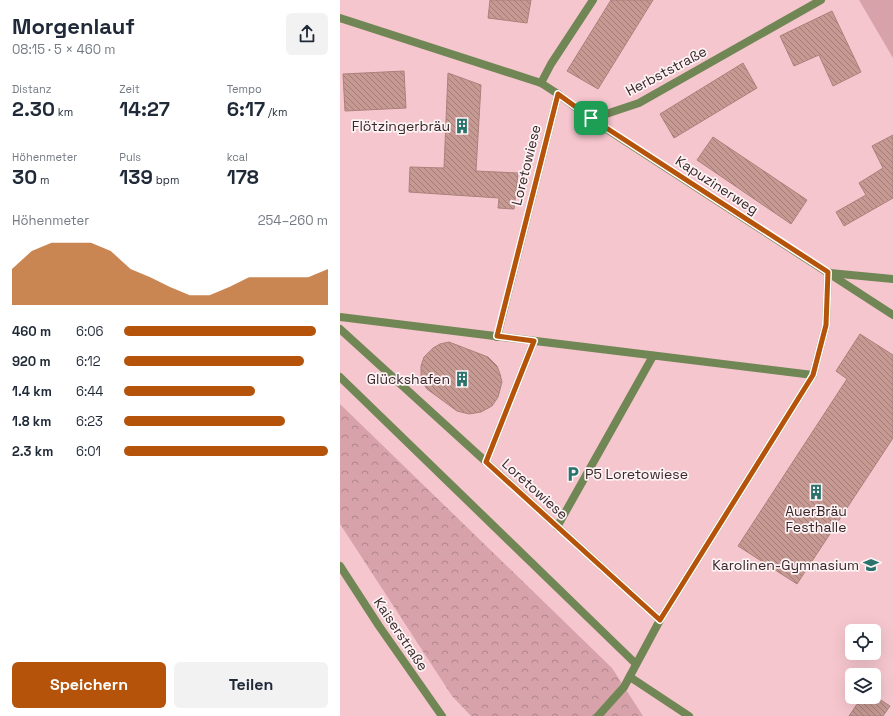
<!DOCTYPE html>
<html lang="de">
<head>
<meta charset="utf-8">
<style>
  :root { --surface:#fff; --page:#f2f2f3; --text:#1f2937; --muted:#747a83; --accent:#b45309 }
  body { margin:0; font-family:"Space Grotesk",sans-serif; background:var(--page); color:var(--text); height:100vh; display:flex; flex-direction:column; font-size:15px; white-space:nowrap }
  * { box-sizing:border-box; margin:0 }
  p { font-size:13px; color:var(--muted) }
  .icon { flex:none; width:22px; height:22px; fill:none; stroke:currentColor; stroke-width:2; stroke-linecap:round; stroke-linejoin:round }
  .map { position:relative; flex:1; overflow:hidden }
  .panel { display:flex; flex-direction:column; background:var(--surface); width:340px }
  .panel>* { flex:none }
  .fabs { position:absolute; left:505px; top:624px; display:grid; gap:8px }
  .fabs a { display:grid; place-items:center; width:36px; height:36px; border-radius:6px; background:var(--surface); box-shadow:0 4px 16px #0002; font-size:20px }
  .pin { position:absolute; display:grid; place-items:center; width:34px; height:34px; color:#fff; margin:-17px; border-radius:8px; box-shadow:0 2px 6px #0006 }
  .round { display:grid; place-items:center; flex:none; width:42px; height:42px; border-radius:6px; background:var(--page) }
  .head { display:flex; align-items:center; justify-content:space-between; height:68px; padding:0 12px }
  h1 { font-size:22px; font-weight:700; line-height:30px }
  .stats { display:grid; grid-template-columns:repeat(3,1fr); gap:6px; height:68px; padding:4px 12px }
  .stats div { display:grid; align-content:center }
  .stats b { font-size:20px; font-weight:700 }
  .stats small { font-size:11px; font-weight:400 }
  .stats p { font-size:11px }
  .chart { height:112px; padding:8px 12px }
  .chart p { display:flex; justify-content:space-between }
  .chart svg { width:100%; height:72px; margin-top:4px; fill:var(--accent); opacity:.7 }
  .action { display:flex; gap:8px; margin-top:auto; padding:8px 12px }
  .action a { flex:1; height:46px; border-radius:6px; background:var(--accent); color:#fff; font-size:16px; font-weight:700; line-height:46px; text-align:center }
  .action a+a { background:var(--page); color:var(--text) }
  ul { padding:0 12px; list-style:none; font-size:13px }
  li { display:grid; grid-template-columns:64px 48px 1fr; align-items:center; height:30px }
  li i { height:10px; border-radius:5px; background:var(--accent) }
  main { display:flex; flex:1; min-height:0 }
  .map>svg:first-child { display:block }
  .forest { fill:url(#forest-crowns) }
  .park { fill:#d8a2ab }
  .building { fill:url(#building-back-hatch); stroke:#ac817b }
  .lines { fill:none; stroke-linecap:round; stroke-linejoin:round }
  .service { stroke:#718655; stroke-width:8 }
  .minor { stroke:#718655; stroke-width:8 }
  .tertiary { stroke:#718655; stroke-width:8 }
  .route-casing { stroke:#fff; stroke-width:8 }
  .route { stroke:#b45309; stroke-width:5 }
  .labels { text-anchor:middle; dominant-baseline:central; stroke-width:3.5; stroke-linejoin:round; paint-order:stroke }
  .street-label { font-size:14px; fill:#39272a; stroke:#fdf3f4 }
  .poi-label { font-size:14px; fill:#39272a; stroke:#fdf3f4; text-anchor:end }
</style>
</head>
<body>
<main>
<section class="panel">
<div class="head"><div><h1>Morgenlauf</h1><p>08:15 · 5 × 460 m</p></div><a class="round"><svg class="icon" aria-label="share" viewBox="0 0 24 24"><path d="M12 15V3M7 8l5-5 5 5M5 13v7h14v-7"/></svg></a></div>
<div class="stats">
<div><p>Distanz</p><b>2.30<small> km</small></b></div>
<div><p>Zeit</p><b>14:27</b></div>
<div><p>Tempo</p><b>6:17<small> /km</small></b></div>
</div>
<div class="stats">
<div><p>Höhenmeter</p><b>30<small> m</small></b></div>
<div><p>Puls</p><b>139<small> bpm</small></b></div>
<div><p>kcal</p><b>178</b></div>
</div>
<div class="chart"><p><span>Höhenmeter</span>254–260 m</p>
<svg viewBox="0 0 160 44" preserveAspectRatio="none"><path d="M0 44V22L10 11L20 6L30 6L40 6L50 11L60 22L70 27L80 33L90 38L100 38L110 33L120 27L130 27L140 27L150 27L160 22V44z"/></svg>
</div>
<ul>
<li><b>460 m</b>6:06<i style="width:94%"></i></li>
<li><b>920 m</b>6:12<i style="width:88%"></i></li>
<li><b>1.4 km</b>6:44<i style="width:64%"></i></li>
<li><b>1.8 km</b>6:23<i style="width:79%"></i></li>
<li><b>2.3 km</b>6:01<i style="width:100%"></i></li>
</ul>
<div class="action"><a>Speichern</a><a>Teilen</a></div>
</section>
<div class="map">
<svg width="553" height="716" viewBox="0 0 553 716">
  <defs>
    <pattern id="forest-crowns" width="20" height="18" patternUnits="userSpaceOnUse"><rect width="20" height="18" fill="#d8a2ab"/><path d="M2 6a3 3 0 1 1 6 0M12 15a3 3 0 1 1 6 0" fill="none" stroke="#b0848b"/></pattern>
    <pattern id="building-back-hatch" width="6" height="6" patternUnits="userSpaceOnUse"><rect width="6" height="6" fill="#c69993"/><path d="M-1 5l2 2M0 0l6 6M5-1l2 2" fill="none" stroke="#a27d78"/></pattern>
  </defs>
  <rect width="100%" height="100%" fill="#f6c6ce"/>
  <polygon class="forest" points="0,404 272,668 303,716 131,716 112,696 0,524"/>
  <polygon class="park" points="519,0 553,0 553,58"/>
  <g class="building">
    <polygon points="150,0 191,0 187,23 148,18"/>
    <polygon points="271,0 313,0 258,89 227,71"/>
    <polygon points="492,11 521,72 493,86 479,55 454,66 440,36"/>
    <polygon points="403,63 417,88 334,138 320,114"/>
    <polygon points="64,71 66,108 5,111 3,74"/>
    <polygon points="108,73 141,85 136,171 178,173 174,209 158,208 159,198 69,192 70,167 104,168"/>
    <polygon points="553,135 553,198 504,226 496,212 526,195 519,183 543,168 532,146"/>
    <polygon points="373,137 467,200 451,224 357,160"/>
    <polygon points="520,334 553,355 553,438 457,584 398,546 507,379 496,371"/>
    <polygon points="109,342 148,357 157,366 160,374 162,382 158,397 152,406 141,412 129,414 117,411 87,389 83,383 81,375 81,366 84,357 93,348 100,344"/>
    <polygon points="522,697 536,697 550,706 543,716 509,716"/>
  </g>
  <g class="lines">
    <g class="service">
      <polyline points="0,317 473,375"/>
      <polyline points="0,329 320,620"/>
      <polyline points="157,337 218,94"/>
      <polyline points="0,377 296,664"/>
      <polyline points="146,462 194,341"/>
      <polyline points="217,527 313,356"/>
      <polyline points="290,677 349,716"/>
      <polyline points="258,716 284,687 320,620 473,375 486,325 488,272"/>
    </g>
    <g class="minor">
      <polyline points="0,18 201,83 218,94 251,119 553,315"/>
      <polyline points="201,83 211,64 253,0"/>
      <polyline points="251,119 299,103 481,0"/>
      <polyline points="490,273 553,279"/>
    </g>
    <polyline class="tertiary" points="0,566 39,626 102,716"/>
  </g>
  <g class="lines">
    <defs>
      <polygon id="route" points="218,94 251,118 488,272 486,325 473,375 320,620 146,462 194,341 157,336"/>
    </defs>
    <use href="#route" class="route-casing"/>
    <use href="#route" class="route"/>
  </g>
  <defs>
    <symbol id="building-bare" viewBox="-9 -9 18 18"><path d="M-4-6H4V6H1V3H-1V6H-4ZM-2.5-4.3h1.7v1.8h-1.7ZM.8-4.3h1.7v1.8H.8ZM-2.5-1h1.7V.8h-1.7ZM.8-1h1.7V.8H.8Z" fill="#2a736c" stroke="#fdf3f4" stroke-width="2.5" paint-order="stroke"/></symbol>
    <symbol id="parking-bare" viewBox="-9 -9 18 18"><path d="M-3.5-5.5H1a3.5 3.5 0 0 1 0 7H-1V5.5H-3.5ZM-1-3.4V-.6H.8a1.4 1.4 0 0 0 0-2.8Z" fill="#2a736c" stroke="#fdf3f4" stroke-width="2.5" paint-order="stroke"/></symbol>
    <symbol id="school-bare" viewBox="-9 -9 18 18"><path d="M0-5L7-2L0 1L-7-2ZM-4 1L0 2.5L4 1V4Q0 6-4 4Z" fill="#2a736c" stroke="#fdf3f4" stroke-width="2.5" paint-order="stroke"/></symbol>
  </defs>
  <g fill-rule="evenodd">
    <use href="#building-bare" x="111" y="115" width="22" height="22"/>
    <use href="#building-bare" x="111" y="368" width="22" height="22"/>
    <use href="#parking-bare" x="222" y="463" width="22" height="22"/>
    <use href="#building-bare" x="465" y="481" width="22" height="22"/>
    <use href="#school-bare" x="520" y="554" width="22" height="22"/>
  </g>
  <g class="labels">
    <g class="street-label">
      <text transform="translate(326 71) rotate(-28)">Herbststraße</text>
      <text transform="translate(186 165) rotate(-76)">Loretowiese</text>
      <text transform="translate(377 185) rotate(33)">Kapuzinerweg</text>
      <text transform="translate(195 489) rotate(42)">Loretowiese</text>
      <text transform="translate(61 634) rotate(56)">Kaiserstraße</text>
    </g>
    <g class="poi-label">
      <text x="110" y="126">Flötzingerbräu</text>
      <text x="110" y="379">Glückshafen</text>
      <text x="245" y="474" text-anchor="start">P5 Loretowiese</text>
      <text x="476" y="511" text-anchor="middle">AuerBräu<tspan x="476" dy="16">Festhalle</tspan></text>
      <text x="519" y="565">Karolinen-Gymnasium</text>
    </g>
  </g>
</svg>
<div class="fabs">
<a><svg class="icon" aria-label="locate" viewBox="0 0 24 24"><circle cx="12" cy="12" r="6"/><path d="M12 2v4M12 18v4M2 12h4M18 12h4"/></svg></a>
<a><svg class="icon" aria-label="layers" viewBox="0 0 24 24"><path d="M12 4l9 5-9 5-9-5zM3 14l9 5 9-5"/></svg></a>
</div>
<div class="pin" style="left:251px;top:118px;background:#1e9e55"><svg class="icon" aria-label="arrive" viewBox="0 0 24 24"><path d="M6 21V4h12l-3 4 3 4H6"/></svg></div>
</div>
</main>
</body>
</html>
